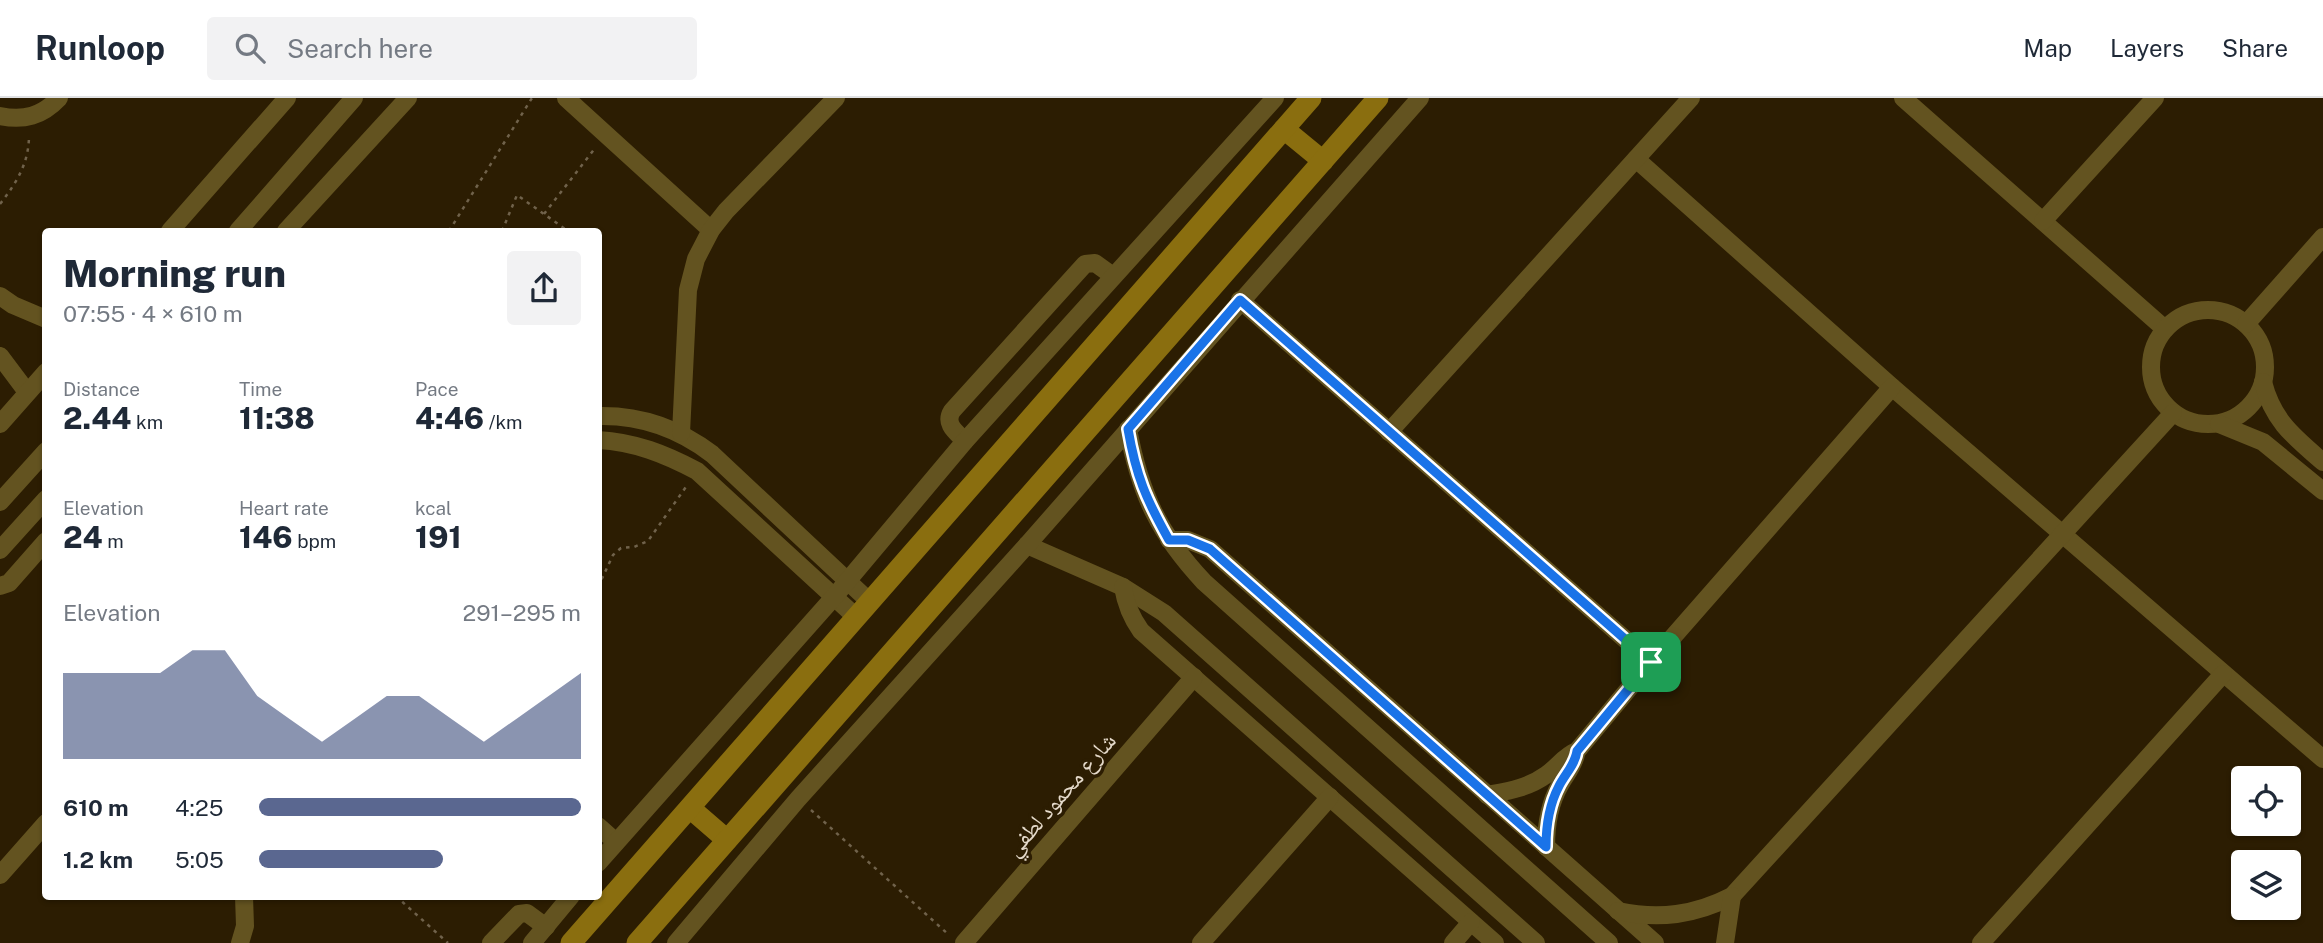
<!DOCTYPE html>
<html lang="en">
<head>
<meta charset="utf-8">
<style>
  :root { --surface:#fff; --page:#f2f2f3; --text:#1f2937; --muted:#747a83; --line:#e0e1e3; --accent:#5a6790 }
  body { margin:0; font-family:"Public Sans","Noto Naskh Arabic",sans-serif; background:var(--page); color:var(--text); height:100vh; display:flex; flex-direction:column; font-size:26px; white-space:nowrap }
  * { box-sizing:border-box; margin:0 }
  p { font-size:23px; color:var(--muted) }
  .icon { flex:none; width:38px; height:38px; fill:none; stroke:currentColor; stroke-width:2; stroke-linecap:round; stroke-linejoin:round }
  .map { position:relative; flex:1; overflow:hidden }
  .details { position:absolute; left:42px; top:130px; width:560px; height:672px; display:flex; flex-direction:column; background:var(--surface); border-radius:7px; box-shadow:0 2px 5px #0004 }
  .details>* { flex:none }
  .controls { position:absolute; left:2231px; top:668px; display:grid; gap:14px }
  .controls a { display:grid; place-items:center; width:70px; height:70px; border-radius:7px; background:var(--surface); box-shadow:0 2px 5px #0004; font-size:35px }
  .pin { position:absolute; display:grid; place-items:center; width:60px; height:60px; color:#fff; margin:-30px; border-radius:14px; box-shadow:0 4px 10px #0006 }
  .round { display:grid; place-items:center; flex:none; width:74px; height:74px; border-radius:7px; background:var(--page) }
  .head { display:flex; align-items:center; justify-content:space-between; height:119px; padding:0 21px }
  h1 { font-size:38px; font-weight:800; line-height:52px }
  .figures { display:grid; grid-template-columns:repeat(3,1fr); gap:10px; height:119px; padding:7px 21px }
  .figures div { display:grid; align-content:center }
  .figures b { font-size:30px; font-weight:800 }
  .figures small { font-size:19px; font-weight:400 }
  .figures p { font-size:19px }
  .chart { height:196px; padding:14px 21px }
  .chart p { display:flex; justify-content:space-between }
  .chart svg { width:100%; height:126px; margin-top:7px; fill:var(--accent); opacity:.7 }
  ul { padding:0 21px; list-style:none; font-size:23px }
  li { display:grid; grid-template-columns:112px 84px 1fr; align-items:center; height:52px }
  li i { height:18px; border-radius:9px; background:var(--accent) }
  header { display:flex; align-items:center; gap:42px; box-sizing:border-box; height:98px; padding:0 35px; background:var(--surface); border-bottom:2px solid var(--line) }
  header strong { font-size:33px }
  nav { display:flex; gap:38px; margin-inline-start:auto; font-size:24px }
  .search { width:490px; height:63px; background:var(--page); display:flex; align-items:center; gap:18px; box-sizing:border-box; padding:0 24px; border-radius:7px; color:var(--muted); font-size:26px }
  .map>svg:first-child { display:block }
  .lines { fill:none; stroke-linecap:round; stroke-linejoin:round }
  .path { stroke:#70624b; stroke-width:2.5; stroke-dasharray:3.5 5; stroke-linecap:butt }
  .street { stroke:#635320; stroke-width:18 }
  .secondary { stroke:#8a6e0f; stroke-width:21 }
  .route-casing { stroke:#fff; stroke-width:14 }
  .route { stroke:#1a73e8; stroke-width:9 }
  .labels { text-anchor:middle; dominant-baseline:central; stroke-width:7; stroke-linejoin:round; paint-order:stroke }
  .street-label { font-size:23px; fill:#e5dacb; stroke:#2c1d02 }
</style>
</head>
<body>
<header>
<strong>Runloop</strong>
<div class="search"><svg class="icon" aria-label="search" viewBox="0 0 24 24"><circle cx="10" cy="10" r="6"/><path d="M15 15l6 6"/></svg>Search here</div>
<nav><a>Map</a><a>Layers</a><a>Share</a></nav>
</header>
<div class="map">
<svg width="2323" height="845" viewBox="0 0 2323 845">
  <rect width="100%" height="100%" fill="#2c1d02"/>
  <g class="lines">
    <g class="path">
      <path d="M0,106C17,84 29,65 29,37"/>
      <polyline points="544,116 596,49"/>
      <polyline points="449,133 532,0"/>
      <polyline points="502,133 517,97 568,133"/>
      <polyline points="598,489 613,457 621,450 634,449 648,443 688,386"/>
      <polyline points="811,712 949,837"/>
      <polyline points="400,798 398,800 448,845"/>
    </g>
    <g class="street">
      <polyline points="566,0 711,132"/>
      <polyline points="1903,0 2165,231"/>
      <path d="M0,18C24,23 42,18 59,0"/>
      <polyline points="1636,61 1892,289 2323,661"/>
      <polyline points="2043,123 2155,0"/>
      <polyline points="170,133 287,0"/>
      <polyline points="238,133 354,0"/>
      <polyline points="286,133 408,0"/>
      <polyline points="0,198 13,207 46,221"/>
      <polyline points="1240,202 1651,564"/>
      <circle cx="2208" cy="269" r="57"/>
      <polyline points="2246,226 2323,139"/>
      <polyline points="0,258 27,294"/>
      <path d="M2263,284C2273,323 2294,339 2323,364"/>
      <path d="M598,318C641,317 678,330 712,356L870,504"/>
      <polyline points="0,326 46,274"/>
      <polyline points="2219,326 2263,344 2323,393"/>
      <path d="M1128,331C1140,396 1159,436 1204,484L1609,845"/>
      <polyline points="1389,334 1691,0"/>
      <polyline points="681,335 688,192 696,161 711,132 726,113 836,0"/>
      <path d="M598,342C635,344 665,356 697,373L856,519"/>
      <path d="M965,343C956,334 944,326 952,313L1085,166L1095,165L1113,178"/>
      <polyline points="0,404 46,353"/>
      <polyline points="1169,442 1188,442 1210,451 1655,845"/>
      <polyline points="1027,447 1123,489 1164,515 1536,845"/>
      <polyline points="0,452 46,401"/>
      <polyline points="0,488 9,485 46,443"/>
      <path d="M1123,489C1126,507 1131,519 1141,533L1495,845"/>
      <path d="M1487,697C1508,693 1528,690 1546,677C1557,670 1564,658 1577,653L1651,564L1892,289"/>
      <polyline points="598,728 616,744"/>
      <path d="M1546,749C1546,727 1549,706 1560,687C1565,677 1574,668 1576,656"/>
      <polyline points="598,765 834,499 965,343 1275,0"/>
      <polyline points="0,777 46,725"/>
      <path d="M1618,813C1659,822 1695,817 1732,798L2173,315"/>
      <polyline points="240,845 245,828 244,798"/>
      <polyline points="491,845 519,816 527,815 546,829"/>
      <polyline points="532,845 571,798"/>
      <polyline points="676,845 798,701 1027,447 1420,0"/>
      <polyline points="964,845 1194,579"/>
      <polyline points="1201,845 1330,699"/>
      <polyline points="1453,845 1471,824"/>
      <polyline points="1725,845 1732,798"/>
      <polyline points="1981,845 2223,576"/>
    </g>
    <g class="secondary">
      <polyline points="1284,31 1323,63"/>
      <polyline points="690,710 727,742"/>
      <polyline points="571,845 1311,0"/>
      <polyline points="637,845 1378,0"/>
    </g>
  </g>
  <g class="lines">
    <defs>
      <path id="route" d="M1240,202L1651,564L1577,653C1575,667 1565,676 1559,688C1549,707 1546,728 1546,749L1210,451L1188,442H1169C1146,401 1136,378 1128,331Z"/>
    </defs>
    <use href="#route" class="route-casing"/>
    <use href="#route" class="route"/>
  </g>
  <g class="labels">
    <g class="street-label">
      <text transform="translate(1060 696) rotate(-49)">شارع محمود لطفي</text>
    </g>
  </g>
</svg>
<div class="controls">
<a><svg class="icon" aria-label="locate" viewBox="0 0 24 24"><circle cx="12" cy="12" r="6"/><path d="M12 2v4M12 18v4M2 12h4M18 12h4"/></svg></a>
<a><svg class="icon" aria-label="layers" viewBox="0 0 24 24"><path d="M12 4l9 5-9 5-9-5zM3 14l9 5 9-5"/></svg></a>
</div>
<div class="pin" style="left:1651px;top:564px;background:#1e9e55"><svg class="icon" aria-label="arrive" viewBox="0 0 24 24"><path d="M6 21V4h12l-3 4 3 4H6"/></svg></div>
<section class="details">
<div class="head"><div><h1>Morning run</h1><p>07:55 · 4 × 610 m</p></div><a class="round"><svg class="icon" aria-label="share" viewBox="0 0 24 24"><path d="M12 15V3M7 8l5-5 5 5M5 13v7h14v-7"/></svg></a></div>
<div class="figures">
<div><p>Distance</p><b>2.44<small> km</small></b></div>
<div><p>Time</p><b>11:38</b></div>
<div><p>Pace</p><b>4:46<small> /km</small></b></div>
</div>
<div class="figures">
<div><p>Elevation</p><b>24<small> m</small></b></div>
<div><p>Heart rate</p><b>146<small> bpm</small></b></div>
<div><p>kcal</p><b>191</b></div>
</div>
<div class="chart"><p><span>Elevation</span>291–295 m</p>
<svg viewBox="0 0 160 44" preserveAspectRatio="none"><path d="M0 44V14L10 14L20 14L30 14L40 6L50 6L60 22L70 30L80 38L90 30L100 22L110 22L120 30L130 38L140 30L150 22L160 14V44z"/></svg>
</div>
<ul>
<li><b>610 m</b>4:25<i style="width:100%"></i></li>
<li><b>1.2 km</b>5:05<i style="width:57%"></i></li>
</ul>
</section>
</div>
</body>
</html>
